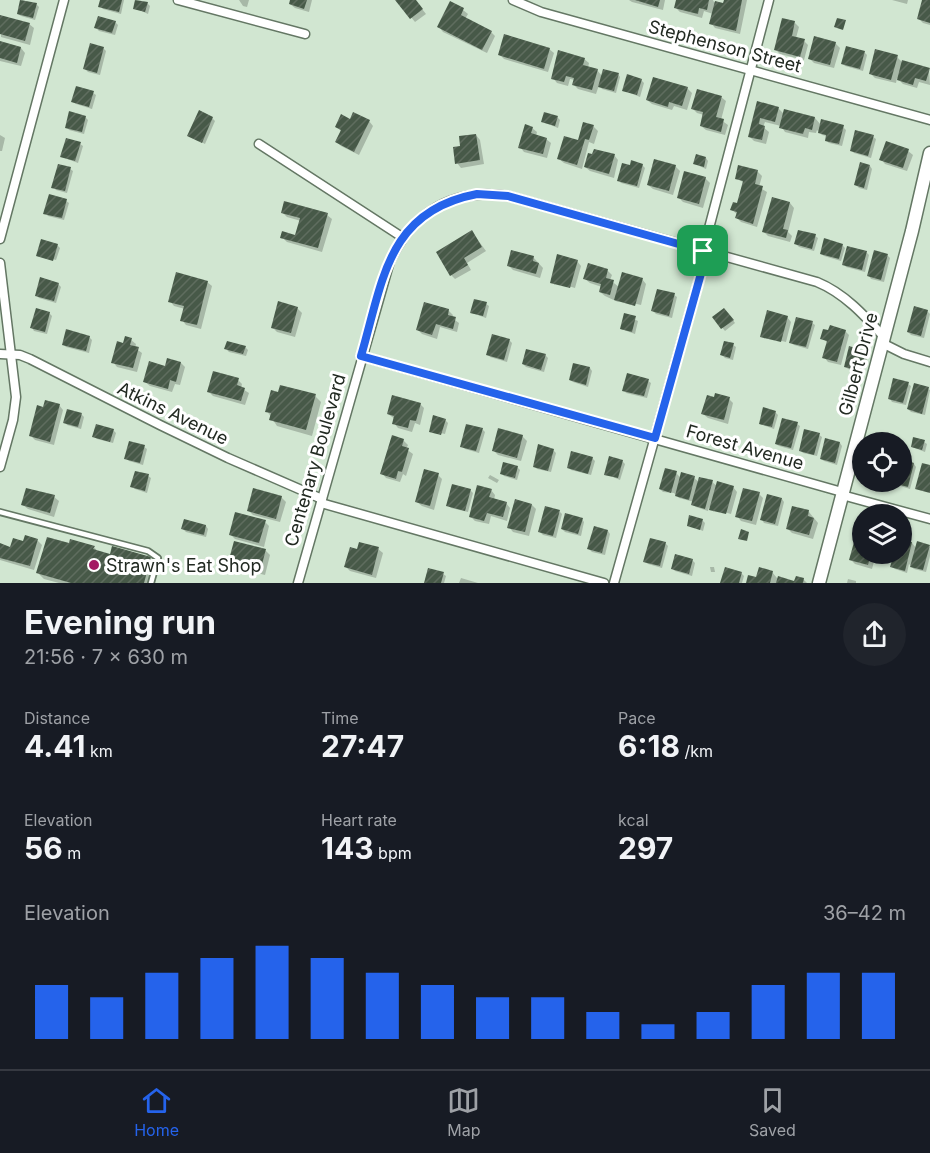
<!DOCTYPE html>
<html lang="en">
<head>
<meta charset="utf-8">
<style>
  :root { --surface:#171b24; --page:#20242c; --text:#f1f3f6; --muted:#9ea1a6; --line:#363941; --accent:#2563eb }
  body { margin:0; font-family:Inter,sans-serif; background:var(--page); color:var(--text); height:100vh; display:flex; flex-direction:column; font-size:22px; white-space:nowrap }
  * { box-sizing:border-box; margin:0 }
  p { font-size:20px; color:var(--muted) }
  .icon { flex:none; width:33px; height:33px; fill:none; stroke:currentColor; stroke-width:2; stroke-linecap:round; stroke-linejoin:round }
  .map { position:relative; height:583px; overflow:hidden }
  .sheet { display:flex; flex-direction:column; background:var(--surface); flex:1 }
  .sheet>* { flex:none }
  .tools { position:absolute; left:852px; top:432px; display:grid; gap:12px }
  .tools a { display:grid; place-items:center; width:60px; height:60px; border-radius:50%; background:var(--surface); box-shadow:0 2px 4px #0004; font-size:30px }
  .pin { position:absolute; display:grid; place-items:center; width:51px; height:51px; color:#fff; margin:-26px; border-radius:12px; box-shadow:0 3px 9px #0006 }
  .round { display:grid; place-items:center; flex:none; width:63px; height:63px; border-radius:32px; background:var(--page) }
  .summary { display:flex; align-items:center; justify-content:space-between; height:102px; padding:0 24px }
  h1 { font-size:33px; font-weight:700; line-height:45px }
  .figures { display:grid; grid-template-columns:repeat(3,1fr); gap:9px; height:102px; padding:6px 24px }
  .figures div { display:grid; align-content:center }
  .figures b { font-size:30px; font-weight:700 }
  .figures small { font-size:16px; font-weight:400 }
  .figures p { font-size:16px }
  .chart { height:168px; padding:12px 24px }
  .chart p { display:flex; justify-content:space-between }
  .chart svg { width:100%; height:108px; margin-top:6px; stroke:var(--accent); stroke-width:6 }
  .tab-bar { display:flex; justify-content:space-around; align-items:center; height:84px; border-top:2px solid var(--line); background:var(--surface); font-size:16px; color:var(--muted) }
  .tab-bar a { display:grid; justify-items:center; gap:3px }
  .tab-bar .on { color:var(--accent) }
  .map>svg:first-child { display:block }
  .shadow { fill:#0003 }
  .building { fill:url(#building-hatch) }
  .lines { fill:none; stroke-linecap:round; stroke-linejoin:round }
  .lane-casing { stroke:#647764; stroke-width:8 }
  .street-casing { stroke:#647764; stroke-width:11 }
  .secondary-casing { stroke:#647764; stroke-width:15 }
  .lane { stroke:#fff; stroke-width:4.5 }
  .street { stroke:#fff; stroke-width:8 }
  .secondary { stroke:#fff; stroke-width:12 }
  .route-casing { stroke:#fff; stroke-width:12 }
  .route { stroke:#2563eb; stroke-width:8 }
  .poi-dot { fill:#a41a63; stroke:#fff; stroke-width:2 }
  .labels { text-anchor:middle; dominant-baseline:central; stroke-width:6; stroke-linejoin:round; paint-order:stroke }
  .street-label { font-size:18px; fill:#222a22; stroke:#fff }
  .poi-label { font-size:18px; fill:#222a22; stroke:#fff; text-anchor:start }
</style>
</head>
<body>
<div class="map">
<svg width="930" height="583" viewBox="0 0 930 583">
  <defs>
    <pattern id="building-hatch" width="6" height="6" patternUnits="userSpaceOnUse" patternTransform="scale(1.5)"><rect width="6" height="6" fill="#475948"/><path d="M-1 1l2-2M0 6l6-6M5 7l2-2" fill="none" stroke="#5f6d5f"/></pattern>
  </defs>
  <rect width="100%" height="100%" fill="#d1e6d1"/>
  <g class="shadow">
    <polygon points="22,0 36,4 39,7 35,20 21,16 18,14"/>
    <polygon points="102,0 124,0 121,14 103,9 100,6"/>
    <polygon points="239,0 249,0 247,7 243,6"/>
    <polygon points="291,0 312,0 309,12 295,8 290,4"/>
    <polygon points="397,0 415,0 426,14 415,22"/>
    <polygon points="629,0 665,0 663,10 632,2"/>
    <polygon points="677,0 713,0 714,2 725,5 726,0 747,0 740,34 715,28 711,23 713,14 704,11 702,18 680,12 675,7"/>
    <polygon points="892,0 908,0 907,4"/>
    <polygon points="924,0 930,0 930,25 923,23 919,19"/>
    <polygon points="147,3 150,6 148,14 135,8"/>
    <polygon points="463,10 468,14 465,19 491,32 495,36 487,53 443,32 439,27"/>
    <polygon points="0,18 29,24 34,28 30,45 1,37"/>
    <polygon points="115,22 118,25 115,35 99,31 96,28"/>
    <polygon points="795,23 799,27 796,38 804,41 808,45 804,60 780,54 775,49"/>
    <polygon points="0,43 21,48 25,53 21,66 0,61"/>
    <polygon points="835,43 840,48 834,68 814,63 810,59"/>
    <polygon points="103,48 106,51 100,75 88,72 85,69"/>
    <polygon points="549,49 554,53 548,72 504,59 500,55"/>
    <polygon points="864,52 867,55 863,71 845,66 843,64"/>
    <polygon points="897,57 902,62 929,69 930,85 919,82 917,88 903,84 897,78 896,83 875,78 870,73"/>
    <polygon points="584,59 589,63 588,68 597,70 602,76 618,74 620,77 616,93 602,89 599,85 596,94 578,89 574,85 575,80 570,79 568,86 557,83 553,78"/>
    <polygon points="641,80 644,83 640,97 623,90"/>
    <polygon points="687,88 692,93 687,110 674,106 672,110 652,104 647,100"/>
    <polygon points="93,93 96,95 92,109 76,104 73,102"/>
    <polygon points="721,97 726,101 721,120 728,125 725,135 706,130 701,126 704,115 697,113 693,109"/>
    <polygon points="758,103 778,108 784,114 785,111 815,118 821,125 843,127 846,130 842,146 829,143 826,140 827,136 822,135 817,130 816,133 809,132 808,138 785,132 781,126 765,122 763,127 769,132 766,144 754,141 750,137"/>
    <polygon points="85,117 88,120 84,134 69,130 67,127"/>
    <polygon points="557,117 560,120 558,128 543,122"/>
    <polygon points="212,118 215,121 205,144 189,136"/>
    <polygon points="350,121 369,121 373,126 359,155 341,146 337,142 342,132 337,127"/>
    <polygon points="593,126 598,131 594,144 589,142 582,169 564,163 559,159 579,142"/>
    <polygon points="532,128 537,132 536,136 546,139 551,143 547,158 524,152 520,147"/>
    <polygon points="0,135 5,138 2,151 0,151"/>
    <polygon points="476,135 480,140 484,164 461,168 457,163 462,147"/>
    <polygon points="873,137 876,139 871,158 854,153 851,150"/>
    <polygon points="80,144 83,146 78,163 62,157"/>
    <polygon points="908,151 913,155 907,171 885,164 881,159"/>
    <polygon points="614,155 618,160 614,178 590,171 585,167"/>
    <polygon points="706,158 708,161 706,169 695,164"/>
    <polygon points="642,165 645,168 639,188 621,183 619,181 631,167"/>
    <polygon points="675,166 680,171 673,195 653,189 648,185"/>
    <polygon points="870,166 872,169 867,190 859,188 856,185"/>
    <polygon points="70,169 73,171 67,193 56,190 53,187"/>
    <polygon points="758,172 762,176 759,187 767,192 757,227 741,222 737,218 738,215 732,210 738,205 744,183 737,178"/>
    <polygon points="705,178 710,183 703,208 683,202 679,198"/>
    <polygon points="773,199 790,203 794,208 788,232 792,236 790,242 768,236 764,232"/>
    <polygon points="66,201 69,203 64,220 48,216 45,213"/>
    <polygon points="282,212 327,215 332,219 322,252 287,242 282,237 296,237 301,221 287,217"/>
    <polygon points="472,232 486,251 467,263 471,270 455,279 451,275"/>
    <polygon points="815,236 818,238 814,251 799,247 796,244"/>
    <polygon points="57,245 60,248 56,260 39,255"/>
    <polygon points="842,245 845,248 841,261 824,256 821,254"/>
    <polygon points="848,248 867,253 869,255 865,272 846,267 844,264"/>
    <polygon points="887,255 890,258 884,282 871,279 869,276"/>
    <polygon points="533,257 543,268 540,278 513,270 509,266"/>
    <polygon points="577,261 581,266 575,288 555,282 555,285 552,282"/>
    <polygon points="607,270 612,275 610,280 619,287 642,279 646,284 641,305 620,300 618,302 605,296 600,292 602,287 590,283 585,279"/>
    <polygon points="207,282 212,286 201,329 186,325 182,320 185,309 174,306 170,301"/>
    <polygon points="58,284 61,287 56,303 39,298 37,296"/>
    <polygon points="674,295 677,297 672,318 656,314 653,311"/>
    <polygon points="486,304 489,306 486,318 472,313"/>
    <polygon points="297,308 302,313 295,337 277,332 272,327"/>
    <polygon points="448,310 453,315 452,318 459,323 457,332 440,327 437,339 422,334 418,330"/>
    <polygon points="927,311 930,314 924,338 911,335 908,332"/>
    <polygon points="727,312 735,323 725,331 714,318"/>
    <polygon points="49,313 52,316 47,334 34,331 32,328"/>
    <polygon points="625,315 638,321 635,334 621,329"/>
    <polygon points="787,317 791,322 786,342 765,337 765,339 762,336"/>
    <polygon points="812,323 815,325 808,349 794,345 791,343"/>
    <polygon points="845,331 849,335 841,365 828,362 824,357 828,343 822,338 829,332"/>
    <polygon points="89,337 92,340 89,353 66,347 63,344"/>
    <polygon points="131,340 136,344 135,348 142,353 137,372 117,367 113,362 124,345"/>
    <polygon points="509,340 512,343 507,362 490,357 488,354"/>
    <polygon points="733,345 736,347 733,360 725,358 722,355"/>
    <polygon points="245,347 248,350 246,356 229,352 226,349"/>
    <polygon points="866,352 868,355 863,373 848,369 845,366"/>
    <polygon points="545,355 548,358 544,372 526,367 523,364"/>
    <polygon points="181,363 185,367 180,385 175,384 172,392 150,386 145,382 166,367"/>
    <polygon points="590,368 592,371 588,387 573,382 570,380"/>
    <polygon points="238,380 242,384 241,388 249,393 245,405 213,396 209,392"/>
    <polygon points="648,381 651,383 647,398 626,393 624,390"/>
    <polygon points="908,384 911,386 906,405 892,402 890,399"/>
    <polygon points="915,385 930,390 925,415 911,412 908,409"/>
    <polygon points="315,396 321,402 312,436 277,426 267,411"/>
    <polygon points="729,399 733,403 728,424 708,418 703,414"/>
    <polygon points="420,404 424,408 420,425 415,423 412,432 398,428 394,423 395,419 388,414"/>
    <polygon points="59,405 63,410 54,445 35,440 31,436 44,409"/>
    <polygon points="775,412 778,415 774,429 760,424"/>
    <polygon points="81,414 84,417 81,429 67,425 65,422"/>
    <polygon points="445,420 448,423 445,434 432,431"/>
    <polygon points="797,424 800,426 793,450 779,446 776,444"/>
    <polygon points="482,429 485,432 479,453 465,449 462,446"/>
    <polygon points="113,430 116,433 113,443 97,439 94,436"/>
    <polygon points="819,435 822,437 817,456 803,453 800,450"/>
    <polygon points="522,436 527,441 521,461 498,455 494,451"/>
    <polygon points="403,440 408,445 406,449 413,454 406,476 403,474 400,482 386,478 382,473"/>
    <polygon points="826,440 840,443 842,446 837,465 824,461 821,459"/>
    <polygon points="924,442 927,444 925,452 912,447"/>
    <polygon points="144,447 147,449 143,465 129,461 126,458"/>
    <polygon points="553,450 556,453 551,472 537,469 534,466"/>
    <polygon points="592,458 595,461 591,475 571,470 568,467"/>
    <polygon points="622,461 625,464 620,480 606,474"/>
    <polygon points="902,461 914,464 916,467 910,489 897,485 893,482 902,482"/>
    <polygon points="517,467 520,470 517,480 504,476 501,473"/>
    <polygon points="676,473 681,478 694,478 699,482 712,482 717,486 733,487 737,492 731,514 714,509 714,512 709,507 708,511 696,507 693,505 694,502 679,498 674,493 663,492 660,489"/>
    <polygon points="438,475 442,479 434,510 422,506 417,502"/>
    <polygon points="490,475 499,480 497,483 488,478"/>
    <polygon points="148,476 151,478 147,493 135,489 132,487"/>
    <polygon points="874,482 893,482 891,488 877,484"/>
    <polygon points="470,490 473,493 468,512 451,508 448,505"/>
    <polygon points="491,490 495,495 494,500 506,503 510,508 507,521 491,516 489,524 475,521 470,516"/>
    <polygon points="759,494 763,498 756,525 741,521 737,516"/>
    <polygon points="54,497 59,501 54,517 28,509 23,505"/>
    <polygon points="281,497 286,502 280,522 253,515 248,510"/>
    <polygon points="782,499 784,502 778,526 764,523 762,520"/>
    <polygon points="532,505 536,509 529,536 513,532 509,527"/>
    <polygon points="560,512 562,514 556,538 543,535 540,532"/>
    <polygon points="809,512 818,523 813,539 792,533 787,528"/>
    <polygon points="582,519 584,522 581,536 565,532 562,529"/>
    <polygon points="702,520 705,523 703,531 688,525"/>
    <polygon points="265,522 269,526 264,547 235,539 231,535"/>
    <polygon points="206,526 208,529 206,537 186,532 183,529"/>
    <polygon points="859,530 862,531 862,554 876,554 872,569 855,564 851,560"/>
    <polygon points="608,531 610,534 605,555 592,552 589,549"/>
    <polygon points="26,537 38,541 42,545 34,570 0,560 0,545 11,548 24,543"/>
    <polygon points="902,541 912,543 916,548 930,547 930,556 926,572 914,569 909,564 907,573 895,569 892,567 896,554 902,554"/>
    <polygon points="235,543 266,551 270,555 265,575 234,567 230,563"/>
    <polygon points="665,543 668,546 662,568 648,564 645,562"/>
    <polygon points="70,545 94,547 99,553 111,556 150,559 156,565 151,583 59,583 44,579 38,573"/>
    <polygon points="378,549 383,553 376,578 350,571 346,567"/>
    <polygon points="692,560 695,563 692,576 675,571 673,569"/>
    <polygon points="710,567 714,567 715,572 711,572"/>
    <polygon points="772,572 777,578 795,582 803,579 807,583 747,583"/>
    <polygon points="741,573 744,576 742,583 722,583"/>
    <polygon points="443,574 446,576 444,583 426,583"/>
    <polygon points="461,578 478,583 459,583"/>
    <polygon points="848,579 856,581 856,583 847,583"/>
  </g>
  <g class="building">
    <polygon points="20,0 37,3 33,18 17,14"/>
    <polygon points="100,0 122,0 119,12 98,7"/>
    <polygon points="135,0 148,2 145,12 133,9"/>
    <polygon points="290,0 307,0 304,9 289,4"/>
    <polygon points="395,0 416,0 423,9 410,19"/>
    <polygon points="635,0 660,0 658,7"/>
    <polygon points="676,0 709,0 707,10 699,8 698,14 674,8"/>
    <polygon points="724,0 742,0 736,31 709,24 715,1 723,3"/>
    <polygon points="922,0 930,0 930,23 917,19"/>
    <polygon points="450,1 464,8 461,15 492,31 482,50 437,27"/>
    <polygon points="0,15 30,23 25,41 0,34"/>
    <polygon points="98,16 116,21 112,33 94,28"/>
    <polygon points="782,18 795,21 792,36 805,39 800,57 774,50"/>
    <polygon points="837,18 846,20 843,30 834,27"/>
    <polygon points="504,34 550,48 544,69 498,55"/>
    <polygon points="814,36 836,42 830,65 808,59"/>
    <polygon points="0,41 21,47 17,63 0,58"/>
    <polygon points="90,43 104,47 97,73 83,69"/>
    <polygon points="846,46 865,51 860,69 841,64"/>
    <polygon points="875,49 898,55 891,80 869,74"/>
    <polygon points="558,50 585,58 583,65 598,69 592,90 572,85 574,78 566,76 564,82 551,79"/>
    <polygon points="902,60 930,68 926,81 915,78 913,85 897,80"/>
    <polygon points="603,69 619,73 614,91 598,87"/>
    <polygon points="627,74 642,79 637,95 622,91"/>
    <polygon points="653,77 688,87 682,106 669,102 668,107 646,100"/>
    <polygon points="76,86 94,91 89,107 71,102"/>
    <polygon points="697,89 722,96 716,117 724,119 721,132 700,126 703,112 691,109"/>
    <polygon points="757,101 779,107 775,122 760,118 759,124 765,126 762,140 748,137"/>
    <polygon points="784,109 815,117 812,130 805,128 803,134 779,128"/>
    <polygon points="199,110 213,117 202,143 187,136"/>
    <polygon points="69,111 86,116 82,132 65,128"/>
    <polygon points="353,112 370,120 354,152 335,142 341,130 335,127 341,114 350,119"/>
    <polygon points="544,112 558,116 555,126 541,122"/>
    <polygon points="821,119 844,125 839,144 825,141 826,135 818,133"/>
    <polygon points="583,122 594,125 589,140 585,139 577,165 557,159 564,136 578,140"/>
    <polygon points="525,124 533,127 531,133 547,138 543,154 518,148"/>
    <polygon points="855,130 874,135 868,156 850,151"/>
    <polygon points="476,134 480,160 455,164 453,147 460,146 459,136"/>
    <polygon points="66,138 81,142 75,161 60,157"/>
    <polygon points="886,141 909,149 903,168 879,160"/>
    <polygon points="594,149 615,154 609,174 584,167 588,153 592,154"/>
    <polygon points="696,154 706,157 704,167 693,164"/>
    <polygon points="654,159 676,165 669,191 647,185"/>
    <polygon points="631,160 643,164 637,186 617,181 622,163 630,165"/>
    <polygon points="860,162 870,165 864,188 854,185"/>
    <polygon points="58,164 71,167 65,191 51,188"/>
    <polygon points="738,165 758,170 755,184 763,186 753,224 735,218 737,212 730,210 733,202 737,203 743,181 735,179"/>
    <polygon points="684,171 706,177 699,204 677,198"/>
    <polygon points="49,194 67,199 62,218 43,214"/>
    <polygon points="772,197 790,202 783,229 788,230 786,238 762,232"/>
    <polygon points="284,201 328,213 318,248 280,238 282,231 295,235 300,218 281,213"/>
    <polygon points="472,230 482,247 464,258 468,265 450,276 436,252"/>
    <polygon points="798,230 816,234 812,249 794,244"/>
    <polygon points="824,238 843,244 839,259 820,254"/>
    <polygon points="41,239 58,244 53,261 36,256"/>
    <polygon points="847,246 867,251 862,270 842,265"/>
    <polygon points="511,250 534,256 533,261 539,263 536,274 507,266"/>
    <polygon points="874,250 888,254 881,280 867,276"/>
    <polygon points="557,254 578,260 570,288 550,283"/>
    <polygon points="588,263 608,269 606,278 614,280 610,295 599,292 601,284 583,279"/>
    <polygon points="176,272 208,281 197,325 180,321 184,306 168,302"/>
    <polygon points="622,272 643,278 635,306 614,300"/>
    <polygon points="40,277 59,283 54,301 35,296"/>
    <polygon points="657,289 675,293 669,316 651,311"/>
    <polygon points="474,299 487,302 483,316 470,313"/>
    <polygon points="278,301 298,307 291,333 271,328"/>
    <polygon points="424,302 449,309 448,315 456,317 453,329 436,324 432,335 416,330"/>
    <polygon points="914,306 928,310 921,336 907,332"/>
    <polygon points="36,308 50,312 45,332 30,328"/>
    <polygon points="724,308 734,320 721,329 712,317"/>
    <polygon points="767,310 788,316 781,342 760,337"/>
    <polygon points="624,313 636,316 632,332 620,329"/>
    <polygon points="796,317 813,321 806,347 789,343"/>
    <polygon points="830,325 846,330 837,362 822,358 827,341 820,339 823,329 828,330"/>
    <polygon points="66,329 90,336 86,351 62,345"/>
    <polygon points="492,334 510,339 504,360 486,355"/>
    <polygon points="125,336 132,338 130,345 139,347 133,368 111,363 117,341 123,343"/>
    <polygon points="227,341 246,346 243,354 224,349"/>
    <polygon points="724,341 734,343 730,358 720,355"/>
    <polygon points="849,346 866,351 861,371 844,367"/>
    <polygon points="526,349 546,354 541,370 522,364"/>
    <polygon points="167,358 181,362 176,382 170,380 168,389 143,382 149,361 165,366"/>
    <polygon points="573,363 590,367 586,385 569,380"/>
    <polygon points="213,371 239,378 237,385 245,388 241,401 207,392"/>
    <polygon points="627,373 649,379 644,396 622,391"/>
    <polygon points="893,378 909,382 903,403 888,399"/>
    <polygon points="914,383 929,387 922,414 907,409"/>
    <polygon points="280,385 316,394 306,430 269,420 271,413 265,412 271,390 278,392"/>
    <polygon points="715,393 730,397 724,420 701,414 707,395 714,397"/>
    <polygon points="392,395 421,403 416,421 410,420 408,428 392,424 394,416 387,414"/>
    <polygon points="45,400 60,404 50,442 29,436 37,405 43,407"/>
    <polygon points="763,407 776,411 772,427 759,424"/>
    <polygon points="67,409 82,413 78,427 63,423"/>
    <polygon points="433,415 446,419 441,435 429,432"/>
    <polygon points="782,418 798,422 791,448 775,444"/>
    <polygon points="96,424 114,429 110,442 92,437"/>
    <polygon points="466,424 483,428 476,451 460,447"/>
    <polygon points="498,428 523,435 517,458 492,451"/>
    <polygon points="804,429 820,433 814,455 799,451"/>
    <polygon points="392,435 404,439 402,446 409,448 402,472 398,471 396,479 380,474"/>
    <polygon points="913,437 925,440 922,450 911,447"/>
    <polygon points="825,438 840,442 835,463 820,459"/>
    <polygon points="129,441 145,445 140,463 124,459"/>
    <polygon points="538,444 554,449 548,471 533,467"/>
    <polygon points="571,451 593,457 588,474 567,468"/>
    <polygon points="609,456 623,460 618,478 604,475"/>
    <polygon points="902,459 914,463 908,487 889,482 902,482"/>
    <polygon points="503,462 518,466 515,478 500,474"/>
    <polygon points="922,463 930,465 930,493 915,489"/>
    <polygon points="665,468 677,471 671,493 659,489"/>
    <polygon points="424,469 439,473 430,506 415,502"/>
    <polygon points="135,471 149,474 145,491 130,487"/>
    <polygon points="681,472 695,476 689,500 675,496"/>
    <polygon points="699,477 713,480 705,509 691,505"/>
    <polygon points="717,481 734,486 726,514 709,510"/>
    <polygon points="452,484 471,489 465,511 446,506"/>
    <polygon points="477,485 492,489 489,497 507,502 503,517 487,513 484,521 469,517"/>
    <polygon points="26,488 55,495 50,513 21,505"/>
    <polygon points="253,488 282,496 276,519 247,511"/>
    <polygon points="743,488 760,492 752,521 735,517"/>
    <polygon points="767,494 782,498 775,524 760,520"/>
    <polygon points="515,499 532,504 525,532 507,528"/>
    <polygon points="545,506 560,510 553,536 538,532"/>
    <polygon points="792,506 809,510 808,516 814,518 809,535 786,529"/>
    <polygon points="235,512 266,520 259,543 229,535"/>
    <polygon points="565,513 583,518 578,534 561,529"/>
    <polygon points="689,515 703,519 700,530 687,526"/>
    <polygon points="184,519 206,525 204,535 181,529"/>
    <polygon points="594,526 608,530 602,553 587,549"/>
    <polygon points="858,528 862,529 862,554 871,554 868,565 849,560"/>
    <polygon points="741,529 749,532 747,541 738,539"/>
    <polygon points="25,535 38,539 30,566 0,558 0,543 10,547 13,538 23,541"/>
    <polygon points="47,537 69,543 70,539 95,546 93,549 110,554 112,546 151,557 144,583 71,583 36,573"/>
    <polygon points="650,538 666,542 660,566 643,562"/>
    <polygon points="902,539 912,542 905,571 890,567 894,554 902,554"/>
    <polygon points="234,541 266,549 260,572 228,563"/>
    <polygon points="917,541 930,545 923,570 910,567"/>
    <polygon points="359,542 379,547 372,575 344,567 350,547 357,549"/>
    <polygon points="675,554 693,559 689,574 671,569"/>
    <polygon points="725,567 742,572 739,583 720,583"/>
    <polygon points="759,567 773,571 770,583 746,583 748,575 756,577"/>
    <polygon points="428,568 444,572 441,583 424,583"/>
    <polygon points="778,576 794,581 796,576 804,578 803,583 776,583"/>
  </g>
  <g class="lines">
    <defs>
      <polyline id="lane" points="0,512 148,551 158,558 151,583"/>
      <g id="street">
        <polyline points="178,0 305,34"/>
        <polyline points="513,0 541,12 930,120"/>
        <polyline points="259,144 402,237"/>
        <polyline points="0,239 64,0"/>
        <polyline points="703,251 769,0"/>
        <polyline points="0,263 16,397 13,420 0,467"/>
        <polyline points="882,343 904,354 930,362"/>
        <polyline points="0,354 20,355 30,359 160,425 228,458 322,499"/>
        <polyline points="361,356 842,492"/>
        <polyline points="842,495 930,519"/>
        <polyline points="321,503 604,583"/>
        <path d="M298,583L390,261C413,212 454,187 508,196L817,282C844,293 864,315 884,337"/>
        <polyline points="614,583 707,252"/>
      </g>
      <polyline id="secondary" points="819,583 912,231 930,153"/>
    </defs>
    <use href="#lane" class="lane-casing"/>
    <use href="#street" class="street-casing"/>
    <use href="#secondary" class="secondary-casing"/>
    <use href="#lane" class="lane"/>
    <use href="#street" class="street"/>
    <use href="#secondary" class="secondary"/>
  </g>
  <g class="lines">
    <defs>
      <path id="route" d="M477,194L508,196L707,252L655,438L361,356C383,281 387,211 477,194Z"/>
    </defs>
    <use href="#route" class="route-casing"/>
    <use href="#route" class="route"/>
  </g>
  <circle class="poi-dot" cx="94" cy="565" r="6"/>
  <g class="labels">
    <g class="street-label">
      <text transform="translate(725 46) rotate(15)">Stephenson Street</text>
      <text transform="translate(858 364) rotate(-75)">Gilbert Drive</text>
      <text transform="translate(173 413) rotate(26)">Atkins Avenue</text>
      <text transform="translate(745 447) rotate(16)">Forest Avenue</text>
      <text transform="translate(315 460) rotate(-74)">Centenary Boulevard</text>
    </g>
    <g class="poi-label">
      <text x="106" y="565">Strawn's Eat Shop</text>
    </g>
  </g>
</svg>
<div class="tools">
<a><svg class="icon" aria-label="locate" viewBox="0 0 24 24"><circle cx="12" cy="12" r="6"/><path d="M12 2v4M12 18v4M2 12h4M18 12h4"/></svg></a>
<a><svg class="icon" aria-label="layers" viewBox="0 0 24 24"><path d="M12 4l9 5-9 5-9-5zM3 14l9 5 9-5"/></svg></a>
</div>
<div class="pin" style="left:703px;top:251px;background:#1e9e55"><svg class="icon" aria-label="arrive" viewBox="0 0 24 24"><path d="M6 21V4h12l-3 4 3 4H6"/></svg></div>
</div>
<section class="sheet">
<div class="summary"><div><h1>Evening run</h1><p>21:56 · 7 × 630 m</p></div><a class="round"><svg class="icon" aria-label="share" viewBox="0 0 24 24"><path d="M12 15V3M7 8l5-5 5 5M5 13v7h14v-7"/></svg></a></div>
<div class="figures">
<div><p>Distance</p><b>4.41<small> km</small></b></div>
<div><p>Time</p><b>27:47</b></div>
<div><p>Pace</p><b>6:18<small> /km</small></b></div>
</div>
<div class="figures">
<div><p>Elevation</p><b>56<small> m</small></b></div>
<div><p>Heart rate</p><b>143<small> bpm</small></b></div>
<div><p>kcal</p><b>297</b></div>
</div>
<div class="chart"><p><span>Elevation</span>36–42 m</p>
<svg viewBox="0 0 160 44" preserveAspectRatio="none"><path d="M5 44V22M15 44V27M25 44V17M35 44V11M45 44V6M55 44V11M65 44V17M75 44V22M85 44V27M95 44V27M105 44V33M115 44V38M125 44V33M135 44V22M145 44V17M155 44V17"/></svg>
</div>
</section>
<nav class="tab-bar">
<a class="on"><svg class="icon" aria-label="home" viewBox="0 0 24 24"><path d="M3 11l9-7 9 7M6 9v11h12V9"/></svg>Home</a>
<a><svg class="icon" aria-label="map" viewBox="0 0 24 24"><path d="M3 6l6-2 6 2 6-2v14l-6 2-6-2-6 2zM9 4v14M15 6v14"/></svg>Map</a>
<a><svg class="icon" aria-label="saved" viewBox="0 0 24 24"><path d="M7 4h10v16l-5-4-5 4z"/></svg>Saved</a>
</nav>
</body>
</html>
